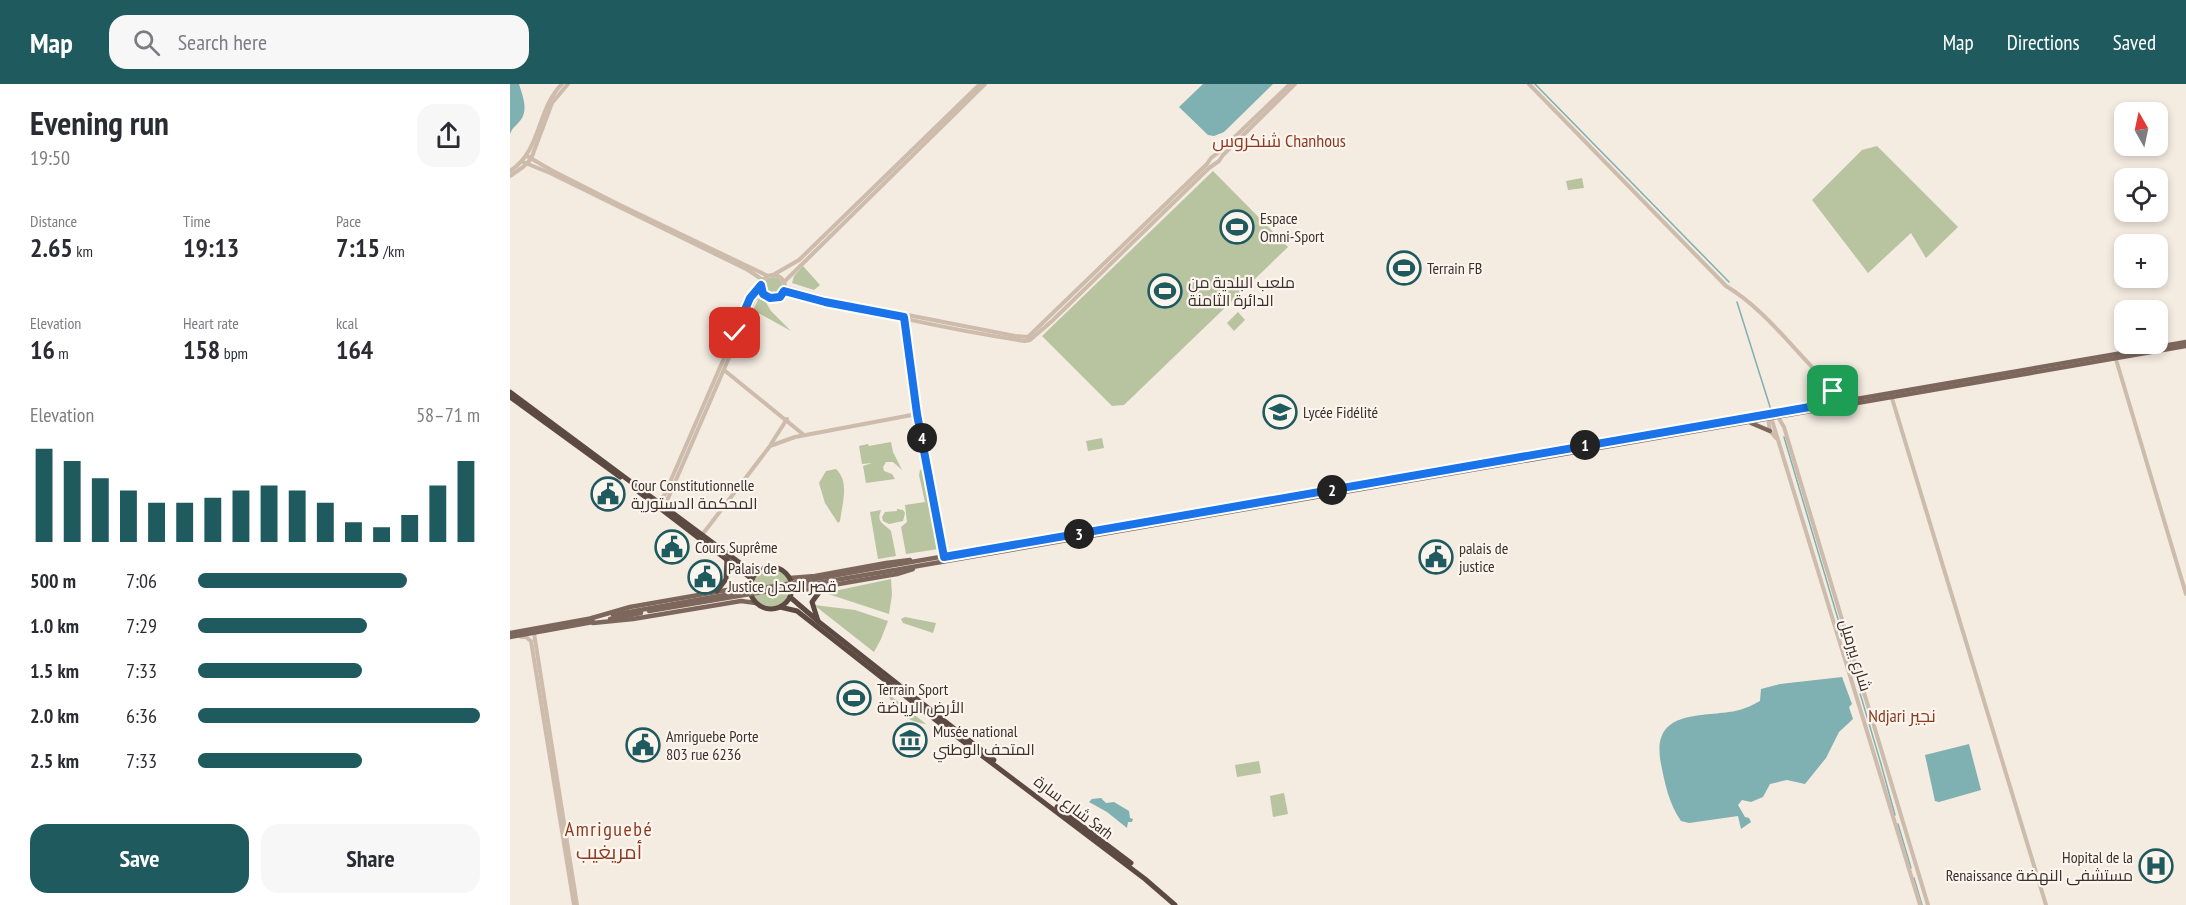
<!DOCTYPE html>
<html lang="en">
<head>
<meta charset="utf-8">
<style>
  :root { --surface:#fff; --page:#f7f7f7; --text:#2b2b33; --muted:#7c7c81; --accent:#1f5a5e }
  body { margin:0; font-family:"PT Sans Narrow",Cairo,sans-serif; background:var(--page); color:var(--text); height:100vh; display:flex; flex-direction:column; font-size:22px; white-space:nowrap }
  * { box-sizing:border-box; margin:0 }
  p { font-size:20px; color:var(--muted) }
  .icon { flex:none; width:33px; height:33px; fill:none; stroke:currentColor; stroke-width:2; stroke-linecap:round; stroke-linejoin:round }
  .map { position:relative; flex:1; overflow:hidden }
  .drawer { display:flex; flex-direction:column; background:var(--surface); width:510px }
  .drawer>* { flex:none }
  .needle { width:39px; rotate:351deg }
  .tools { position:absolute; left:1604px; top:18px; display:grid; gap:12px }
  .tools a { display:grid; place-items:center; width:54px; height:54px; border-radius:12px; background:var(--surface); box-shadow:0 3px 9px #0003; font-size:30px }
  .pin { position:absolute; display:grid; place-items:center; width:51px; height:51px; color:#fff; margin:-26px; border-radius:12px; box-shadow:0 3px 9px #0006 }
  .km { position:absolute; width:30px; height:30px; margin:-15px; border-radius:50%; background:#222; color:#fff; font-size:16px; line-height:30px; text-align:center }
  .round { display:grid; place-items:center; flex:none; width:63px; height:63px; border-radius:18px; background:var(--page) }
  .summary { display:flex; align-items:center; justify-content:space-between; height:102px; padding:0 30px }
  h1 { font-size:33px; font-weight:700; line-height:45px }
  .metrics { display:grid; grid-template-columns:repeat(3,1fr); gap:9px; height:102px; padding:6px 30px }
  .metrics div { display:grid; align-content:center }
  .metrics b { font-size:26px; font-weight:700 }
  .metrics small { font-size:16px; font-weight:400 }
  .metrics p { font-size:16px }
  .chart { height:168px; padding:12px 30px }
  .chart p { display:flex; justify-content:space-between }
  .chart svg { width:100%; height:108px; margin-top:6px; stroke:var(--accent); stroke-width:6 }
  .button { display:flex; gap:12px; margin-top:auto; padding:12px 30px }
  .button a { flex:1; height:69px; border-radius:18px; background:var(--accent); color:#fff; font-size:24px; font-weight:700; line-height:69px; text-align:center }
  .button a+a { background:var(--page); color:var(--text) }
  ul { padding:0 30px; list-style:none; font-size:20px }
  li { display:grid; grid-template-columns:96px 72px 1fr; align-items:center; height:45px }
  li i { height:15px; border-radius:8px; background:var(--accent) }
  header { display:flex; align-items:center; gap:36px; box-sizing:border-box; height:84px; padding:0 30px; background:var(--accent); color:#fff }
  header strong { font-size:28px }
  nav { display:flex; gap:33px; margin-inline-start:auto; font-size:21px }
  .search { width:420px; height:54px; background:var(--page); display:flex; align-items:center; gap:15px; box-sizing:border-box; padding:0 21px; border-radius:18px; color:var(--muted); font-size:22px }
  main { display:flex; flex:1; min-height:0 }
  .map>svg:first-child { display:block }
  .green { fill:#b8c4a0 }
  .water { fill:#7fb0b2 }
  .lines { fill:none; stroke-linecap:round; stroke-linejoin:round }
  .stream { stroke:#7fb0b2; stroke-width:1.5 }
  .minor { stroke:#cdbbac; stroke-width:4 }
  .major { stroke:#7d675c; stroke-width:4.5 }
  .highway { stroke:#5c4a42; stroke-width:5 }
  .major-bridge { stroke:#7d675c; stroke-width:4.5 }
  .route-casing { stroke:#fff; stroke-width:12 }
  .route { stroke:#1a73e8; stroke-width:8 }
  .labels { text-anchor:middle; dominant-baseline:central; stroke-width:4.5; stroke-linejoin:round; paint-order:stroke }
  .poi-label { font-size:16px; fill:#3b302b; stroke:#fbf5ee; text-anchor:start }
  .street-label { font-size:16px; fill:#3b302b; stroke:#fbf5ee }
  .neighbourhood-label { font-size:18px; fill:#8c3b22; stroke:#fbf5ee }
  .quarter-label { font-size:20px; letter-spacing:1.5px; fill:#8c3b22; stroke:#fbf5ee }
</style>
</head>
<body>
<header>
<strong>Map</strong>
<div class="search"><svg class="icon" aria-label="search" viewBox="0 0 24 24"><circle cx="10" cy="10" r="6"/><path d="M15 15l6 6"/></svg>Search here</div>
<nav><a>Map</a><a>Directions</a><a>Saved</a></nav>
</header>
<main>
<section class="drawer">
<div class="summary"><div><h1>Evening run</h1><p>19:50</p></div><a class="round"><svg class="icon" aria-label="share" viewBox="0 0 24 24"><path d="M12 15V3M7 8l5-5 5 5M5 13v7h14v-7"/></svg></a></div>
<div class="metrics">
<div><p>Distance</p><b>2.65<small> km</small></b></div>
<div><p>Time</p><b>19:13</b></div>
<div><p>Pace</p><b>7:15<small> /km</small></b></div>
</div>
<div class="metrics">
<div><p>Elevation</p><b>16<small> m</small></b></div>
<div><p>Heart rate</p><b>158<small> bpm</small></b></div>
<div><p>kcal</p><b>164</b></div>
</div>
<div class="chart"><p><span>Elevation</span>58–71 m</p>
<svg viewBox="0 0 160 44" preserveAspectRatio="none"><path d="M5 44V6M15 44V11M25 44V18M35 44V23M45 44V28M55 44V28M65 44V26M75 44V23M85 44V21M95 44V23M105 44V28M115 44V36M125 44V38M135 44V33M145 44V21M155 44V11"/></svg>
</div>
<ul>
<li><b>500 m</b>7:06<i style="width:74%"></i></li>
<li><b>1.0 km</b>7:29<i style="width:60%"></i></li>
<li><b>1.5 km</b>7:33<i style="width:58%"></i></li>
<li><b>2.0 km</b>6:36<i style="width:100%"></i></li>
<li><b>2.5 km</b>7:33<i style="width:58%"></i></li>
</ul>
<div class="button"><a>Save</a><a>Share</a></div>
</section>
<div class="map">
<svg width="1676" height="821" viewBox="0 0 1676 821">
  <rect width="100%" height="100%" fill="#f4ebe1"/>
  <g class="green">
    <polygon points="1367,62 1448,143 1416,174 1401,149 1358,189 1302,116 1352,66"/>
    <polygon points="703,87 778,163 614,321 602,322 532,252"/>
    <polygon points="1072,94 1074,104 1058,106 1056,97"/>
    <polygon points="293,182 310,201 304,206 282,199 284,192"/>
    <circle cx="263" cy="203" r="10"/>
    <polygon points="249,214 254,215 261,227 281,247 243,226"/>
    <polygon points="728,228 735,236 724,247 717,239"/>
    <polygon points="592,354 594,364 578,367 576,357"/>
    <polygon points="381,358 383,368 392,386 383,378 376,378 373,383 374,387 382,390 385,395 356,399 353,382 362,379 352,380 349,362 358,360 359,362"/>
    <path d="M326,385C340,398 332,420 330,437L328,439L315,419L309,399L316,387Z"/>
    <polygon points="413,385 428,465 396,470 391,443 397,438 395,421 415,418 409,391 410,386"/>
    <polygon points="387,425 393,426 395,429 393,437 379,440 373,437 372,433 375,428 387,427"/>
    <path d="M371,426C366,439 374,439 381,447L386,472L368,475L360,428Z"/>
    <circle cx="261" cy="504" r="19"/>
    <polygon points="381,495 382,511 379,530 315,509"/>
    <polygon points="304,521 345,526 378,537 371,555 364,568"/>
    <polygon points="395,533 426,539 423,549 393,539 391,535"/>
    <polygon points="344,606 353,616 341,626 336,620 337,611"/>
    <path d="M377,609L416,640C396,638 385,626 377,609Z"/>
    <polygon points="749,677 751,689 727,693 725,681"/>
    <polygon points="774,709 778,730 763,733 760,712"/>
  </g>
  <g class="water">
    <path d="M0,0H9C12,10 18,24 12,34C8,41 3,42 0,50Z"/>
    <polygon points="693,0 763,0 714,48 704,52 698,51 669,23"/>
    <path d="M1332,593L1342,620L1339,623L1343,635L1329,648L1316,674L1295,700L1277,696L1260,700L1253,713L1241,718L1232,716L1228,721L1235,733L1239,734L1241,738L1231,745L1228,732L1179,739L1171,737C1159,720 1155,700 1151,680C1141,628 1184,633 1219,628C1230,627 1241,622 1250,617L1251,605L1270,600Z"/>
    <polygon points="1459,660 1471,706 1429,718 1425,717 1415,671"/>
    <polygon points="591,714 596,719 604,718 619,727 620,734 623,735 622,738 618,738 617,744 597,728 579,718 582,715"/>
  </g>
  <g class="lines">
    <g class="stream">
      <polyline points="1025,0 1219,198"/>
      <polyline points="1227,218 1261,326"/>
      <polyline points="1274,353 1371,680 1385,731"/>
      <polyline points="1388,740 1401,784"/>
      <polyline points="1404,794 1412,821"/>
    </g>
    <g class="minor">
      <path d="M1019,0L1216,202C1251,223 1276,256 1304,285C1312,293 1319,302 1328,308L1331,320"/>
      <polyline points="17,72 41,86 110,121 258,192"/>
      <polyline points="13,78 40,89 238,186 253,196"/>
      <path d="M0,87C32,66 26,26 52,0"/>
      <polyline points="0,92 13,83 21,75 42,19 58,0"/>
      <circle cx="263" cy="203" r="12"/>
      <polyline points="263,191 289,176 470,0"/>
      <polyline points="274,198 475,0"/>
      <polyline points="275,203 321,216 505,252 518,253 697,80 701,74 709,68 780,0"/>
      <path d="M274,207C354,226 434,245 515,257L520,256L542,237L699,84L709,77L713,71L785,0"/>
      <polyline points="394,232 407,330 434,473"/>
      <polyline points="1605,272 1676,510"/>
      <polyline points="214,286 294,351"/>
      <polyline points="1381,311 1536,821"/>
      <polyline points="1261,333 1410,821"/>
      <polyline points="1268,333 1274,343 1418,821"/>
      <polyline points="1258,334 1260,347 1266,354"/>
      <polyline points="261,360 277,335"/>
      <polyline points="147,417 154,412 238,219 251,201"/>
      <polyline points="157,424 156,419 244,216 253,209"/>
      <polyline points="192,451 260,362 285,353 407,330"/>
      <polyline points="24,549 67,821"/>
      <polyline points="11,553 16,553 21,557 64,821"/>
    </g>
    <g class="major">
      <polyline points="1328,308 1345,314"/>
      <polyline points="1311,321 1323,307"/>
      <polyline points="1241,339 1260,347"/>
      <polyline points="378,482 1676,258"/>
      <polyline points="379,487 1676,262"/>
      <polyline points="280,494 305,492 376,479 400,476"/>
      <polyline points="282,508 387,490 403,485"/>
      <polyline points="103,531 130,526"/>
      <polyline points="82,534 120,523 240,502"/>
      <polyline points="100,535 131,529"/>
      <polyline points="83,539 123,535 231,517 246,519"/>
      <polyline points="0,549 83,534"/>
      <polyline points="0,553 83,538"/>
    </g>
    <g class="highway">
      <polyline points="0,308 234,482 247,488"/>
      <polyline points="0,313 110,393"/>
      <polyline points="125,405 242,495"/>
      <circle cx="261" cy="504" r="21"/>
      <polyline points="207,507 216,495 217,475"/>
      <polyline points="280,513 309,538 484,676"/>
      <polyline points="270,523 287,527 450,655 635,795 665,821"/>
      <polyline points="308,537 302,518 313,503"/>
      <polyline points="547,723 621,779"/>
    </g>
    <g class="major-bridge">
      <polyline points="130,526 378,482"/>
      <polyline points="139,527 379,487"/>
    </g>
  </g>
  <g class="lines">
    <defs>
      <polyline id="route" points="225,249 240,214 251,201 253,210 260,214 270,213 274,207 315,218 394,233 407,330 434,473 1311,321 1323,307"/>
    </defs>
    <use href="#route" class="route-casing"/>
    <use href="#route" class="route"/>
  </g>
  <defs>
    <symbol id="stadium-ring" viewBox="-11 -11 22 22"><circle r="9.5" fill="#fbf5ee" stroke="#1f5a5e" stroke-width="1.5"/><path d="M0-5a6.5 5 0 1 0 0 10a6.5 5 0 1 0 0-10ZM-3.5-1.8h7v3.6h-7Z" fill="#1f5a5e"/></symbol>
    <symbol id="university-ring" viewBox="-11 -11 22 22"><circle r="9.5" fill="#fbf5ee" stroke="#1f5a5e" stroke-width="1.5"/><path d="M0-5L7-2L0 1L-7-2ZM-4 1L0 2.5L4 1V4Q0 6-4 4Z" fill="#1f5a5e"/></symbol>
    <symbol id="civic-ring" viewBox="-11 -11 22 22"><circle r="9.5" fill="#fbf5ee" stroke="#1f5a5e" stroke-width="1.5"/><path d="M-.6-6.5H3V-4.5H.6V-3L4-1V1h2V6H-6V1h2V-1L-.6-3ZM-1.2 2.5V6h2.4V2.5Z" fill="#1f5a5e"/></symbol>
    <symbol id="museum-ring" viewBox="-11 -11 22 22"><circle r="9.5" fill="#fbf5ee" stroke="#1f5a5e" stroke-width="1.5"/><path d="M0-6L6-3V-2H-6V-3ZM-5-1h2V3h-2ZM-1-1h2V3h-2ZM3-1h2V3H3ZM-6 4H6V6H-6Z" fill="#1f5a5e"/></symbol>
    <symbol id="hospital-ring" viewBox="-11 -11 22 22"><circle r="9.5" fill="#fbf5ee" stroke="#1f5a5e" stroke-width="1.5"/><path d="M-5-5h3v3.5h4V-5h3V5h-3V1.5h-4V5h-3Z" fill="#1f5a5e"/></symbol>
  </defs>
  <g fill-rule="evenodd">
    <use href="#stadium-ring" x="708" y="124" width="38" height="38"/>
    <use href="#stadium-ring" x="875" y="165" width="38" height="38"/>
    <use href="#stadium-ring" x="636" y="188" width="38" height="38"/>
    <use href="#university-ring" x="751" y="309" width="38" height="38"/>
    <use href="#civic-ring" x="79" y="391" width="38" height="38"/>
    <use href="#civic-ring" x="143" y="444" width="38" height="38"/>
    <use href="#civic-ring" x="907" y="454" width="38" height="38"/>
    <use href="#civic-ring" x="176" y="474" width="38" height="38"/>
    <use href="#stadium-ring" x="325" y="595" width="38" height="38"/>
    <use href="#museum-ring" x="381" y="637" width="38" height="38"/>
    <use href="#civic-ring" x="114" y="642" width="38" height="38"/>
    <use href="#hospital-ring" x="1627" y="763" width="38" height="38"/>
  </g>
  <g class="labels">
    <g class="poi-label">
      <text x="750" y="134">Espace<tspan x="750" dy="18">Omni-Sport</tspan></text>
      <text x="917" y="184">Terrain FB</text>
      <text x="678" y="198">ملعب البلدية من<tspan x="678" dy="18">الدائرة الثامنة</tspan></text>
      <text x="793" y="328">Lycée Fidélité</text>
      <text x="121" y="401">Cour Constitutionnelle<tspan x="121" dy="18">المحكمة الدستورية</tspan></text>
      <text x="185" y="463">Cours Suprême</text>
      <text x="949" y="464">palais de<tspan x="949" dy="18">justice</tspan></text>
      <text x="218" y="484">Palais de<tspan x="218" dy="18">Justice قصر العدل</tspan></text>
      <text x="367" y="605">Terrain Sport<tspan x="367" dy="18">الأرض الرياضة</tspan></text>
      <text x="423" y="647">Musée national<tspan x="423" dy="18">المتحف الوطني</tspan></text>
      <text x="156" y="652">Amriguebe Porte<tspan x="156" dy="18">803 rue 6236</tspan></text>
      <text x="1623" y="773" text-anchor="end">Hopital de la<tspan x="1623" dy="18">Renaissance مستشفى النهضة</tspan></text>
    </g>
    <g class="street-label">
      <text transform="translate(1346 571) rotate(73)">شارع بيرميل</text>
      <text transform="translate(564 723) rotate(37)">شارع سارة Sarh</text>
    </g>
    <g class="neighbourhood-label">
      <text x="769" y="56">شنكروس Chanhous</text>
      <text x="1392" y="631">Ndjari نجير</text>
    </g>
    <g class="quarter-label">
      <text x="99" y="745">Amriguebé<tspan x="99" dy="23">أمريغيب</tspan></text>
    </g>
  </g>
</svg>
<div class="tools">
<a><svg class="needle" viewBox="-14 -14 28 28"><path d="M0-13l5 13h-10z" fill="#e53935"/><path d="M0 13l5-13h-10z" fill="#7c7c81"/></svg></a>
<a><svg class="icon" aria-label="locate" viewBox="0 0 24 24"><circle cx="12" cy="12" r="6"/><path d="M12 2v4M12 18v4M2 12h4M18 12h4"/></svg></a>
<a>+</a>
<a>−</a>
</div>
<div class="pin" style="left:1323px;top:307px;background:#1e9e55"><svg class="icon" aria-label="arrive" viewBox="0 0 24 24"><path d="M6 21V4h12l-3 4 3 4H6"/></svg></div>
<div class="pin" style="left:225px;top:249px;background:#d93025"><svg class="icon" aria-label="check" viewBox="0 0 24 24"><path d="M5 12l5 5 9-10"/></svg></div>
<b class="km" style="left:1075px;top:361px">1</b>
<b class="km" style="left:822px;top:406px">2</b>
<b class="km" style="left:569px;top:450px">3</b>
<b class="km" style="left:412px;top:354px">4</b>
</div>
</main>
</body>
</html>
